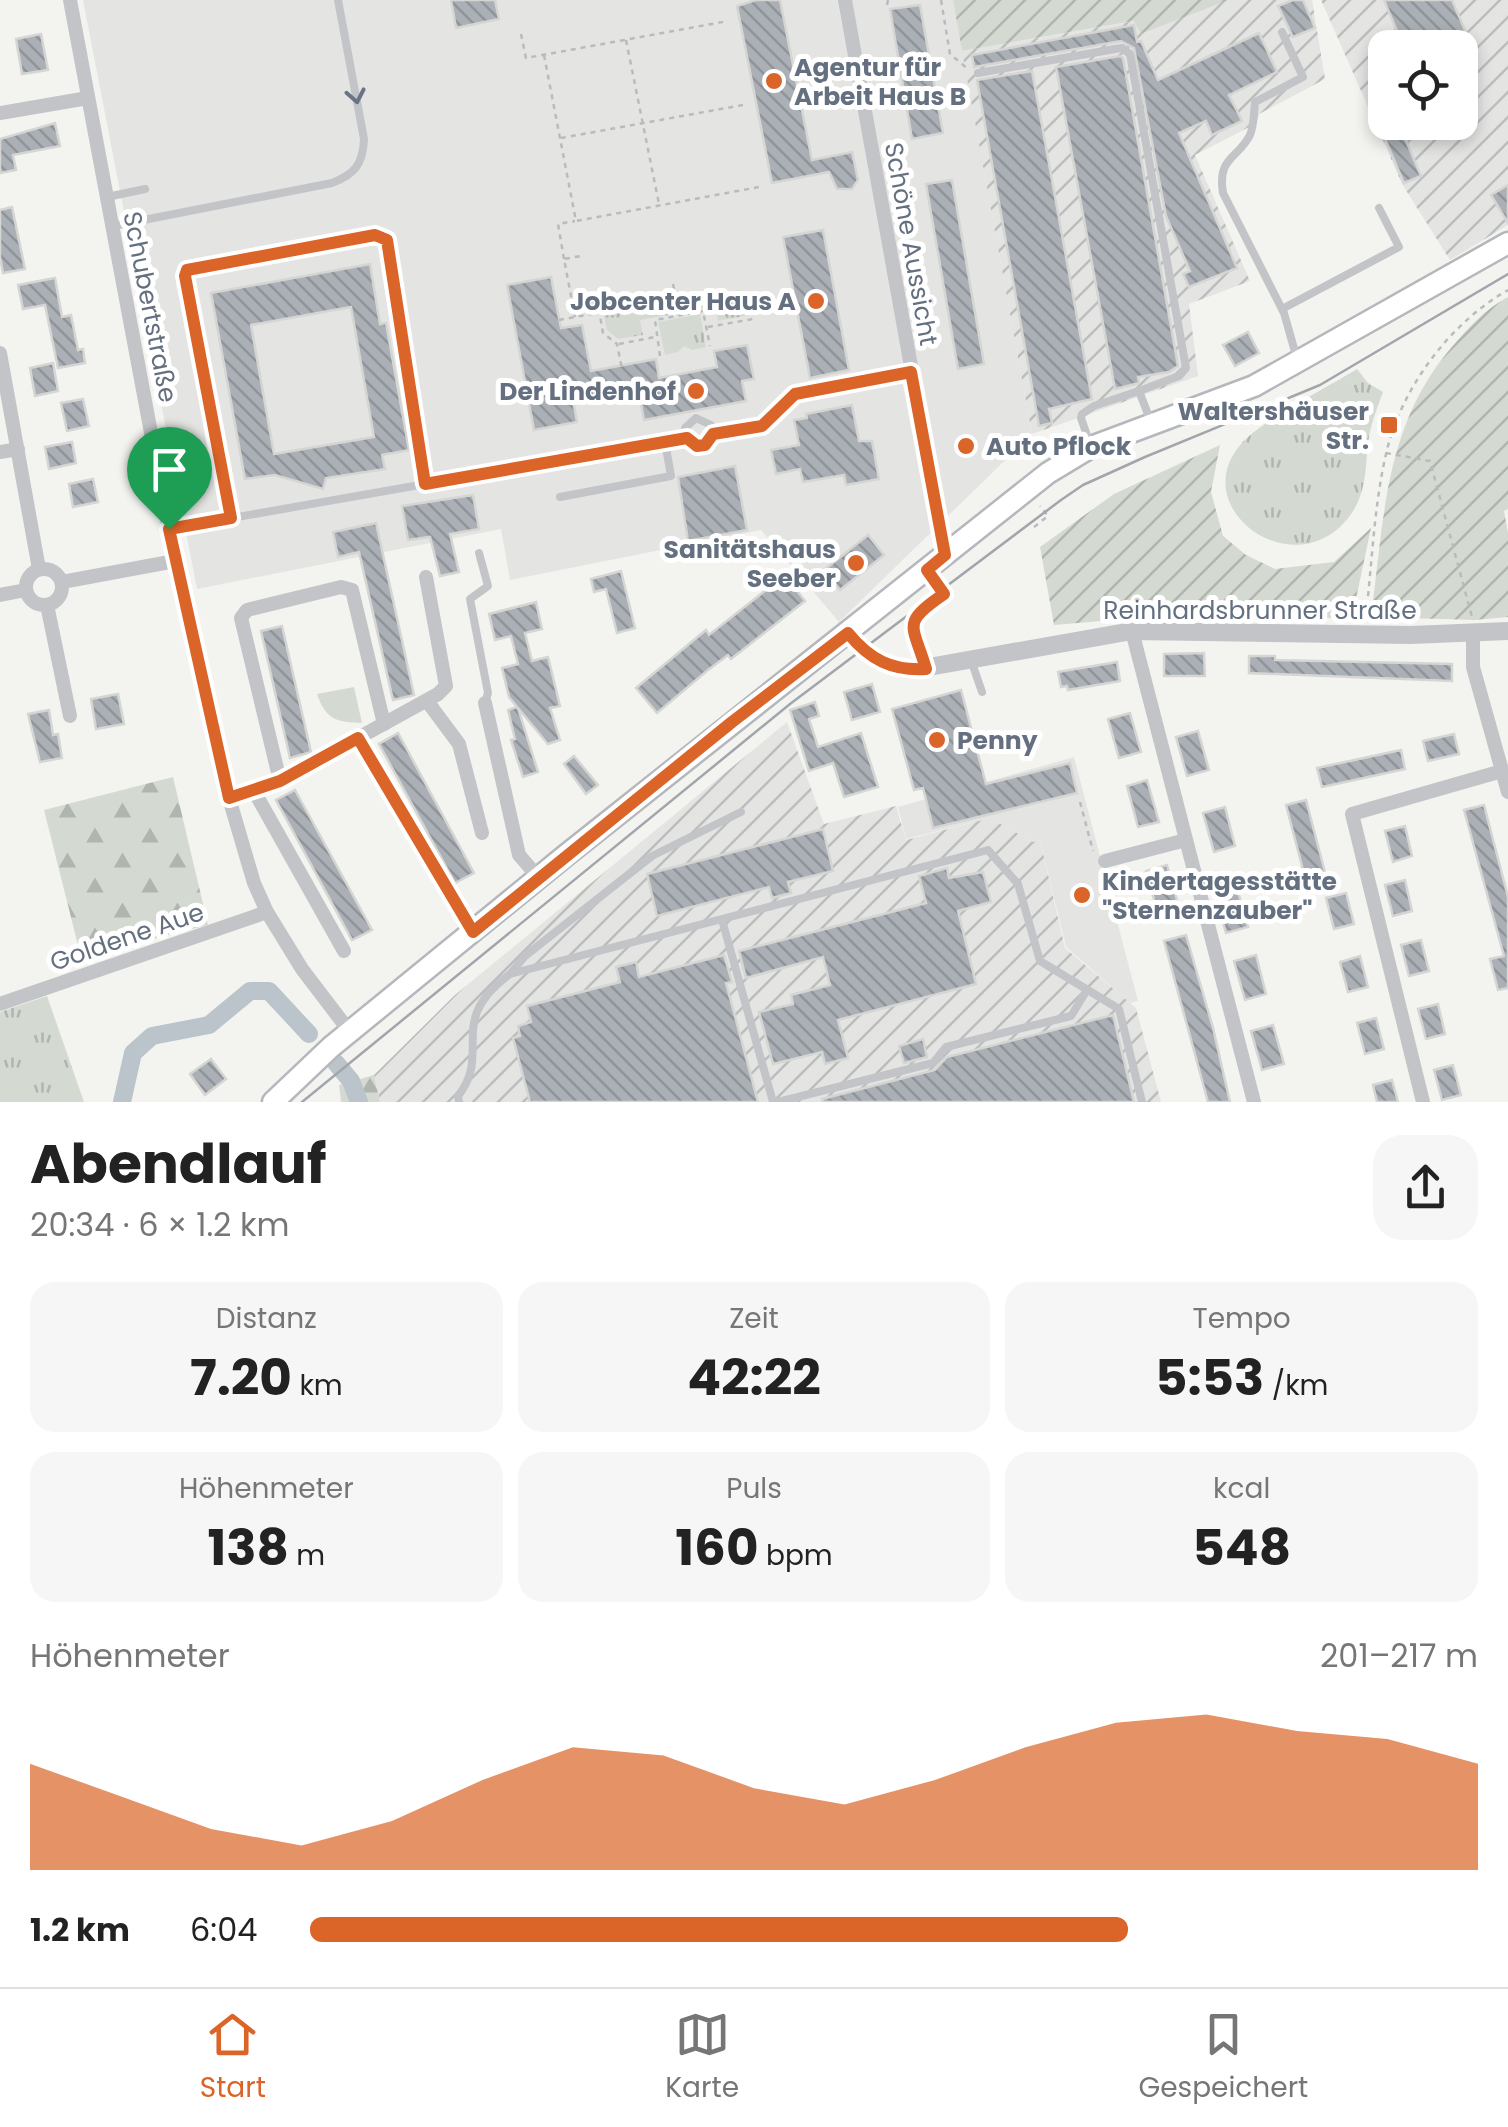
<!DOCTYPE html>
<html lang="de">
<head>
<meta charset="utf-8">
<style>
  :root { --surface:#fff; --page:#f6f6f6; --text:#222; --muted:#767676; --line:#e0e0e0; --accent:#db6428 }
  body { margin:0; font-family:Poppins,sans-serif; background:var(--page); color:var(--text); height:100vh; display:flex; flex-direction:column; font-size:38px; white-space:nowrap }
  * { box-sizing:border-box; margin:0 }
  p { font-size:32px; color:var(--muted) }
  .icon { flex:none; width:55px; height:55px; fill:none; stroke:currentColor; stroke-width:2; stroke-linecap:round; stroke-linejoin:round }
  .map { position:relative; height:1102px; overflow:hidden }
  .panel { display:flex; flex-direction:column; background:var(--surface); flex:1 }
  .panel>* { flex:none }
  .buttons { position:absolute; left:1368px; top:30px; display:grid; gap:20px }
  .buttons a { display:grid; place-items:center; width:110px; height:110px; border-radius:20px; background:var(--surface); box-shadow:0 5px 15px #0003; font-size:50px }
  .pin { position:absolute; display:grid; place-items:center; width:85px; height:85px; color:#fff; margin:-102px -42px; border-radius:50% 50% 50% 0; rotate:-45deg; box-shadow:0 0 10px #0007 }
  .pin .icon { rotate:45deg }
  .round { display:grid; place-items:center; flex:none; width:105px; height:105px; border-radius:30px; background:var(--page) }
  .overview { display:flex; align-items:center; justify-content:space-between; height:170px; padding:0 30px }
  h1 { font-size:55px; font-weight:700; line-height:75px }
  .figures { display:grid; grid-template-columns:repeat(3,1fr); gap:15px; height:170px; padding:10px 30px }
  .figures div { display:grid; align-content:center; border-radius:25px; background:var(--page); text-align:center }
  .figures b { font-size:50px; font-weight:700 }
  .figures small { font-size:28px; font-weight:400 }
  .figures p { font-size:28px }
  .chart { height:280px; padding:20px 30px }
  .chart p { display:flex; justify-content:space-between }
  .chart svg { width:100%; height:180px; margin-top:10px; fill:var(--accent); opacity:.7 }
  ul { padding:0 30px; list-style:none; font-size:32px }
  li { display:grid; grid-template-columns:160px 120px 1fr; align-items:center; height:75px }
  li i { height:25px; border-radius:12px; background:var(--accent) }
  .tab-bar { display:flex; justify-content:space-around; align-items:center; height:140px; border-top:2px solid var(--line); background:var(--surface); font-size:28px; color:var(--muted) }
  .tab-bar a { display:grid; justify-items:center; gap:5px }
  .tab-bar .current { color:var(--accent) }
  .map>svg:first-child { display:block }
  .built { fill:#e4e5e3 }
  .industrial { fill:url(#industrial-furrows); fill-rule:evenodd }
  .grass { fill:url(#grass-tufts) }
  .forest { fill:url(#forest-firs) }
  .park { fill:#d4dad1 }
  .garden { fill:url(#garden-furrows) }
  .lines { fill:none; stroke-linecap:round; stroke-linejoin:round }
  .canal { stroke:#bac4ca; stroke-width:18 }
  .building { fill:url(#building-back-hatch); stroke:#d5d5d3; stroke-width:2.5; fill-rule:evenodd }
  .secondary-casing { stroke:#b4b7bc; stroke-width:25 }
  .path { stroke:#b9bbbd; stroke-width:2.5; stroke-dasharray:5 5; stroke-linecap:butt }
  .service { stroke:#c2c4c8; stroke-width:8 }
  .minor { stroke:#c2c4c8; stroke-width:14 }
  .tertiary { stroke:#c2c4c8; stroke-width:18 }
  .secondary { stroke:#fff; stroke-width:20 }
  .tram { stroke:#a2a6ac; stroke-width:2.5 }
  .oneway { stroke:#697484 }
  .route-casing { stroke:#fff; stroke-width:20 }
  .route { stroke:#db6428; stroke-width:12 }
  .poi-dot { fill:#db6428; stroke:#fff; stroke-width:4 }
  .labels { text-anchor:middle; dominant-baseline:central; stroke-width:10; stroke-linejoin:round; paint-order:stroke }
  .poi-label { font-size:25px; font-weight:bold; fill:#647080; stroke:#fff; text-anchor:start }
  .street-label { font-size:25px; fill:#647080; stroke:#fff }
</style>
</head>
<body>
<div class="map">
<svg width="1508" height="1102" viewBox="0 0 1508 1102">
  <defs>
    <pattern id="industrial-furrows" width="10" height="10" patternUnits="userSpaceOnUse" patternTransform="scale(2.5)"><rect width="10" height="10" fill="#e4e5e3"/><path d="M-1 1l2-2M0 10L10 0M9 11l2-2" fill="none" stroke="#bcbebd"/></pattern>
    <pattern id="grass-tufts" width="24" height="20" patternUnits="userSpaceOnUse" patternTransform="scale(2.5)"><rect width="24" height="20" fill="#d4dad1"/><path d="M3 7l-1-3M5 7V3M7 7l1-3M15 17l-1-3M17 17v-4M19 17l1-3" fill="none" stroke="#b0b5af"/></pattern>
    <pattern id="forest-firs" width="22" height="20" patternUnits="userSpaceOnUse" patternTransform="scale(2.5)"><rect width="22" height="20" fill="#d4dad1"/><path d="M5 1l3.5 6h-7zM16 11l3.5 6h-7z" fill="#b0b5af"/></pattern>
    <pattern id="garden-furrows" width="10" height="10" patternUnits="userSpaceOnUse" patternTransform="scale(2.5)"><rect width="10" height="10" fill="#d4dad1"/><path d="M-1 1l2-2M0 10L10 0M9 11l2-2" fill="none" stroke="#b0b5af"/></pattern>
    <pattern id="building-back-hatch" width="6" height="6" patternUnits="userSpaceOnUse" patternTransform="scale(2.5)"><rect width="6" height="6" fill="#aab0b5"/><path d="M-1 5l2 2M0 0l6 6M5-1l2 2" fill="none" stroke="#8e9498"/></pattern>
  </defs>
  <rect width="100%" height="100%" fill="#f3f4f0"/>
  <g class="built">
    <polygon points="83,0 953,0 1032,434 839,622 761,530 510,580 501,529 197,589"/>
    <polygon points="1074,757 1138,1001 1130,1003 1066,947 1040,840 1033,842 990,818 906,839 898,807"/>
  </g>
  <g class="industrial">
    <polygon points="1229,0 1312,0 1325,79 1259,114 1255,124 1195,155 1250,281 1189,304 1198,376 1032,434 962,51 1135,21 1141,34"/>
    <path d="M1321,0H1508V225L1450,260L1402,184ZM1385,48H1460V122H1385Z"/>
    <polygon points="787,722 824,824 896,806 906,840 990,818 1033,842 1040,840 1065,948 1136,1008 1161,1102 380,1102 374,1075 455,995"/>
  </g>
  <g class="grass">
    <polygon points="740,290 745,316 718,321 715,306 682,312 680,301"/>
    <polygon points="672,303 674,314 640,320 643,335 618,339 607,330 604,316"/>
    <polygon points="700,314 706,347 692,350 684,346 678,352 665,355 658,322"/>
    <path d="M1357,369L1368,383L1383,392C1378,406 1372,421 1369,436C1365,464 1368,492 1349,517C1294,588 1185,508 1241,444C1261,421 1328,387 1357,369Z"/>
    <polygon points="47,996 84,1102 0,1102 0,1012"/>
  </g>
  <g class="forest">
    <polygon points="173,777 208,925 81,957 44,810"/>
    <polygon points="374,1075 380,1102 341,1102 339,1085"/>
  </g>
  <path class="park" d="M354,687L362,723C336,722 326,720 317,694Z"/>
  <g class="garden">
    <polygon points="953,0 1229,0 1141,34 1134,21 962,51"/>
    <path d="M1508,297V509L1504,511L1508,533V617L1475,620L1371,617C1384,520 1384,426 1451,348C1469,327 1484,310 1508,297Z"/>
    <polygon points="1220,445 1211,492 1223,536 1246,555 1275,569 1334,562 1371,528 1352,618 1149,617 1054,625 1040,547 1114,494"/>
  </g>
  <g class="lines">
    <g class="canal">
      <polyline points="336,1063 351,1081 359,1102"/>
      <polyline points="122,1102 133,1053 152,1036 209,1025 250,991 269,991 309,1034"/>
    </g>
  </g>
  <g class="building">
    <polygon points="451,0 495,0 499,19 456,28"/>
    <polygon points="756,0 780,0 812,160 852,152 858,180 852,189 837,189 829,172 772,183 737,6"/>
    <polygon points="1293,0 1303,0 1315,28 1293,37 1278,6"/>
    <polygon points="1384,0 1452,0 1476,56 1460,63 1460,48 1404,48"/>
    <polygon points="920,5 943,133 912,139 890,9"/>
    <polygon points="1134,25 1137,42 1141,41 1158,80 1259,33 1277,72 1229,95 1242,121 1212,135 1206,121 1179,133 1237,268 1189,287 1183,274 1190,271 1166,216 1134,48 1121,41 974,67 972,55"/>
    <polygon points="41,34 48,70 22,74 16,39"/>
    <polygon points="1120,56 1123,58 1178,366 1169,372 1138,377 1139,383 1115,389 1056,67"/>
    <polygon points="1032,71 1092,399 1049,409 1052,423 1039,426 977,80"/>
    <polygon points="1391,122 1398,122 1421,176 1404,183 1380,127"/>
    <polygon points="55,123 60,146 13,155 16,170 0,173 0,139"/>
    <polygon points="952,180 984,364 958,369 926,184"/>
    <polygon points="1508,185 1508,223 1491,195"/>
    <polygon points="12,207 25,269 3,273 0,257 0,210"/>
    <polygon points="823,230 849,370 810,378 783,237"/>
    <path d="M370,264L380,324L386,323L409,450L382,455L385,469L326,478L323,489L275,475L245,479L211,293ZM351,307L374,437L274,454L251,325Z"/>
    <polygon points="551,277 561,328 582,325 591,371 656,359 659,378 717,367 714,351 747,345 754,379 742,381 746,401 644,420 638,388 573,400 577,422 534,430 507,285"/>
    <polygon points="55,278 62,317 71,315 78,350 83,349 85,363 58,368 45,305 23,309 18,285"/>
    <polygon points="1248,332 1259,353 1235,366 1223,345"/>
    <polygon points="53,363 58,391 35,396 30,368"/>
    <polygon points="83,399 89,426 67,431 61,403"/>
    <polygon points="852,405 859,441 872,441 879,479 846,485 844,475 803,482 800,469 776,474 771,450 799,445 794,420 807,418 806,414"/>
    <polygon points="72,442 76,463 49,469 45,447"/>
    <polygon points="735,466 747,530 688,541 678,477"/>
    <polygon points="93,479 98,502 73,507 69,484"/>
    <polygon points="473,495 479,529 450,534 459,572 440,576 430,537 408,540 402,506"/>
    <polygon points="376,523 414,695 393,700 359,552 338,557 333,532"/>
    <polygon points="868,535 884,555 840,590 824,570"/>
    <polygon points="621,571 635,628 617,633 606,589 594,592 591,579"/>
    <polygon points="785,575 805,601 731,659 728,655 708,670 657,713 636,688 706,630 709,635"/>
    <polygon points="536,602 542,629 525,633 532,661 548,657 560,706 550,708 560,740 548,744 518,708 538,772 523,777 511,740 515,739 508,710 517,707 509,697 502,668 518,664 511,636 495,640 489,614"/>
    <polygon points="282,626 311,752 290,758 261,631"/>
    <polygon points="1204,653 1205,676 1164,676 1164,654"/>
    <polygon points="1249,656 1275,656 1275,660 1452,664 1452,681 1249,673"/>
    <polygon points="1117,662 1120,681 1068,690 1067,686 1061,687 1058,672"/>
    <polygon points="872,684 880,712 852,720 844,692"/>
    <polygon points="961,690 986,784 1070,763 1077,793 933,828 923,788 914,790 892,709"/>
    <polygon points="118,694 124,724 96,729 91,699"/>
    <polygon points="815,702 819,716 809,719 818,747 861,733 878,787 844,797 833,763 809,771 790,710"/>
    <polygon points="49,710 53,735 58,734 62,758 40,762 28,714"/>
    <polygon points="1130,713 1141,752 1119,758 1108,719"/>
    <polygon points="1198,731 1209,770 1187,776 1176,737"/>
    <polygon points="398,733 474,873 455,883 379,744"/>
    <polygon points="1454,734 1459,754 1428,761 1423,741"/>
    <polygon points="1401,750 1405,769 1322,787 1317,768"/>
    <polygon points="574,756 598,785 586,794 564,764"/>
    <polygon points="1147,780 1159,822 1138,827 1127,786"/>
    <polygon points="295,790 372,930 352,940 276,800"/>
    <polygon points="1306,800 1327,880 1307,885 1286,805"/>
    <polygon points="1484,805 1508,897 1508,988 1498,990 1490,959 1504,956 1464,810"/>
    <polygon points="1225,807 1235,846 1214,852 1203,813"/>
    <polygon points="1405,826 1412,856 1393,862 1385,831"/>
    <polygon points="823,829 833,871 788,882 791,893 772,898 769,887 657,916 647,874"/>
    <polygon points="1167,865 1178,904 1157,910 1146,871"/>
    <polygon points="947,868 949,878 983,872 991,902 958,911 976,984 838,1020 848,1058 825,1064 822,1052 773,1064 759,1012 793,1004 791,995 830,985 823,957 746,978 739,951 926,903 919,876"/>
    <polygon points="1405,880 1412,911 1393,916 1385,885"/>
    <polygon points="1237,888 1248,927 1226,933 1215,894"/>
    <polygon points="1346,893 1354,924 1334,929 1326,898"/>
    <polygon points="1186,935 1213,1028 1230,1102 1208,1102 1164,941"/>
    <polygon points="1421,940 1429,971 1409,976 1401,945"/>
    <polygon points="724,955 732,982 726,983 758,1102 530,1102 513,1038 520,1036 518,1026 531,1022 527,1006 620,982 616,967 636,962 639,977"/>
    <polygon points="1256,955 1266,994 1245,1000 1234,961"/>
    <polygon points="1360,956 1368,987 1348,992 1340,962"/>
    <polygon points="1438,1004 1445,1034 1426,1039 1418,1009"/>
    <polygon points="1113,1015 1134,1102 823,1102 822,1099 935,1070 947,1057"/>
    <polygon points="1376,1018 1384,1049 1365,1054 1357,1023"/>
    <polygon points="1273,1025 1284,1064 1262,1070 1251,1031"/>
    <polygon points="923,1039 927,1057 904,1063 899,1046"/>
    <polygon points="211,1059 226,1079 205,1095 190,1074"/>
    <polygon points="1453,1065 1461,1095 1442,1100 1434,1070"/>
    <polygon points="1392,1080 1398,1102 1377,1102 1373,1085"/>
  </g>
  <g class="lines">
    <defs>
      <polyline id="secondary" points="273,1102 331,1047 565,856 1048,473 1091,447 1254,386 1508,243"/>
    </defs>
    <use href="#secondary" class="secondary-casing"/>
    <g class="path">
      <polyline points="941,0 950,54 968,69"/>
      <polyline points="887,5 888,0"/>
      <polyline points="521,34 526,58 728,21"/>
      <polyline points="626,40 659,204"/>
      <polyline points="544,55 576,221 759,187"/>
      <polyline points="561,138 743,105"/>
      <polyline points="564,259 558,224 575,221"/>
      <polyline points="673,284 679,314"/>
      <polyline points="597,299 603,333 617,344 622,369"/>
      <polyline points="575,317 564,259 581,256"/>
      <polyline points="559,320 597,313"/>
      <polyline points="708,327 753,319"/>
      <polyline points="619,344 655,337"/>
      <polyline points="660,356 655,320 703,311 710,346"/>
      <polyline points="1386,453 1430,461 1472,617"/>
      <polyline points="1034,527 1048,516 1040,506"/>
      <path d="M1366,616C1372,563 1374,506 1386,454C1401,388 1450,323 1508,290"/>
      <path d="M920,652C906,618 918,612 945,593L937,583"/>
      <polyline points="1080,802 1093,851"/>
    </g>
    <g class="service">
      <path d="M1282,32L1303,77L1255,102C1254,111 1254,126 1250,135C1238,159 1217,157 1223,193L1284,313L1297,359"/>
      <polyline points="978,73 1115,49 1122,48 1130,54 1186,368 1179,376 1139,391"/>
      <polyline points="107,197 145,189"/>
      <path d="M113,226L332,183C355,174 363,164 364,139L338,0"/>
      <polyline points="1282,309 1399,247 1379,208"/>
      <polyline points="687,438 685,428 696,418 711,425 713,434"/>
      <polyline points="1091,447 1081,418 1082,414 1094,406 1139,391 1151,422"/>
      <polyline points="560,497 671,476 665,442"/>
      <polyline points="231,518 185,277 187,269 375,235 387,240 425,484"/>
      <polyline points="169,529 687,438 697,446 705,445 713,434 762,426 795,394 911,372"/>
      <polyline points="479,553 488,586 470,599 488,693 485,703"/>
      <polyline points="972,663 982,692"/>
      <polyline points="722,920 773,1102"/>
      <polyline points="510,974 525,956 652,856 741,812"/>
      <path d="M459,1102L458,1096C493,1052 445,1021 510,974L988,850L1018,884L1040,961L1119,1009L1142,1102"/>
      <polyline points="778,1102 933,1063 946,1047 1071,1016 1087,990"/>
    </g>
    <g class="minor">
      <polyline points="70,0 175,561 229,798 254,883 267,912 302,969 350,1032"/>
      <polyline points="845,0 945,555"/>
      <polyline points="0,113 88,98"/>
      <polyline points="0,353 39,569"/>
      <polyline points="0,452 18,449"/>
      <circle cx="44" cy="587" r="18"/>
      <polyline points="62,582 175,561"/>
      <polyline points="0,595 26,590"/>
      <polyline points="47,605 70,716"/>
      <polyline points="1132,631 1254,1102"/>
      <polyline points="1473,634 1473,667 1508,792"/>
      <polyline points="427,701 459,744 482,833"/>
      <polyline points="485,703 519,855 539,878"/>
      <polyline points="358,739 448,892"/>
      <polyline points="280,781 241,618 247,610 341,587 352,590 384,724"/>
      <polyline points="254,791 344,951"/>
      <polyline points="229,798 280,781 438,694 446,686 426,577"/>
      <polyline points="1105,861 1186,840"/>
      <polyline points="0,1004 267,912"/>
      <polyline points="1423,1102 1352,814 1502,771"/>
    </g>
    <path class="tertiary" d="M848,633C865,654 884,668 912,670L1132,631L1411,635L1508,631"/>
    <use href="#secondary" class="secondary"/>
    <polyline class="tram" points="302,1102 790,704 1061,500 1083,485 1145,457 1320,385 1508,274"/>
  </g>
  <defs><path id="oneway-chevron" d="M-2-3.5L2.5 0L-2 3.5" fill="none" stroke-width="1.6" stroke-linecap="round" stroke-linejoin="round" transform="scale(2.5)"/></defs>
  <use class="oneway" href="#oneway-chevron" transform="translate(356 96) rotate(79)"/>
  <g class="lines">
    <defs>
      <path id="route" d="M375,235L387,240L425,484L687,438L697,446L705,445L713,434L762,426L795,394L911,372L945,555L927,570L944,594C900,624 913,624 926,669C892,671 870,660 848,633L732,722L473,932L358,738L280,781L229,798L169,529L231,518L185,276L187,270Z"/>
    </defs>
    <use href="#route" class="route-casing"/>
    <use href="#route" class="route"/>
  </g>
  <g class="poi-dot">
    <circle cx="774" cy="81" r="10"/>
    <circle cx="816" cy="301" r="10"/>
    <circle cx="696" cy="391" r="10"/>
    <rect x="1379" y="415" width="20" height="20" rx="5"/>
    <circle cx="966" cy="446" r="10"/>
    <circle cx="856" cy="563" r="10"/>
    <circle cx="937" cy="740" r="10"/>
    <circle cx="1082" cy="895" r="10"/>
  </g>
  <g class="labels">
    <g class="poi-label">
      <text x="794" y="67">Agentur für<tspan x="794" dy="29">Arbeit Haus B</tspan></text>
      <text x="796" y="301" text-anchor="end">Jobcenter Haus A</text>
      <text x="676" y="391" text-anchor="end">Der Lindenhof</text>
      <text x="1369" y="411" text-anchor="end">Waltershäuser<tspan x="1369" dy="29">Str.</tspan></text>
      <text x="986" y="446">Auto Pflock</text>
      <text x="836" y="549" text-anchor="end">Sanitätshaus<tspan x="836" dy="29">Seeber</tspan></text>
      <text x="957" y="740">Penny</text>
      <text x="1102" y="881">Kindertagesstätte<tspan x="1102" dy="29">"Sternenzauber"</tspan></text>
    </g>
    <g class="street-label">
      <text transform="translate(911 244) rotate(80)">Schöne Aussicht</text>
      <text transform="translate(150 307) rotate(79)">Schubertstraße</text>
      <text x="1260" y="610">Reinhardsbrunner Straße</text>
      <text transform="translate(127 937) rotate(-19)">Goldene Aue</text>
    </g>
  </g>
</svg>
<div class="buttons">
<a><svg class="icon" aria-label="locate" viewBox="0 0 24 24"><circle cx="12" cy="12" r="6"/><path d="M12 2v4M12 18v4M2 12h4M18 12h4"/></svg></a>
</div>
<div class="pin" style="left:169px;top:529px;background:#1e9e55"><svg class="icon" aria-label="arrive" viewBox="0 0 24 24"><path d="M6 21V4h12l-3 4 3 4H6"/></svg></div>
</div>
<section class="panel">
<div class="overview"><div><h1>Abendlauf</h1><p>20:34 · 6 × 1.2 km</p></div><a class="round"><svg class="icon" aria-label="share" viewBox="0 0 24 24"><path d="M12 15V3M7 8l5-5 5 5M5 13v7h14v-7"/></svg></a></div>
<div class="figures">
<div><p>Distanz</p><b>7.20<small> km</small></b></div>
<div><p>Zeit</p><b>42:22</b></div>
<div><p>Tempo</p><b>5:53<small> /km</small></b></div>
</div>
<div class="figures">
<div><p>Höhenmeter</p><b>138<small> m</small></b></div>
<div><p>Puls</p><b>160<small> bpm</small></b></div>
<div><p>kcal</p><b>548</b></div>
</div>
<div class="chart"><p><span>Höhenmeter</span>201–217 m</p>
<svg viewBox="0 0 160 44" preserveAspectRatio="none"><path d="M0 44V18L10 26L20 34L30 38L40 32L50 22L60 14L70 16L80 24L90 28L100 22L110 14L120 8L130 6L140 10L150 12L160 18V44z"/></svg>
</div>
<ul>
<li><b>1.2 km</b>6:04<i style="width:70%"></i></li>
</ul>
</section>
<nav class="tab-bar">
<a class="current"><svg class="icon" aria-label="home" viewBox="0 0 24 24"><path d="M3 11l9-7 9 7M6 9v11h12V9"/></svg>Start</a>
<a><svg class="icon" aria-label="map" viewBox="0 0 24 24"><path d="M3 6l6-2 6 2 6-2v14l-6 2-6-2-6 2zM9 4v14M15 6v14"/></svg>Karte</a>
<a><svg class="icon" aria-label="saved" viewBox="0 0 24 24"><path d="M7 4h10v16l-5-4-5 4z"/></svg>Gespeichert</a>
</nav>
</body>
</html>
